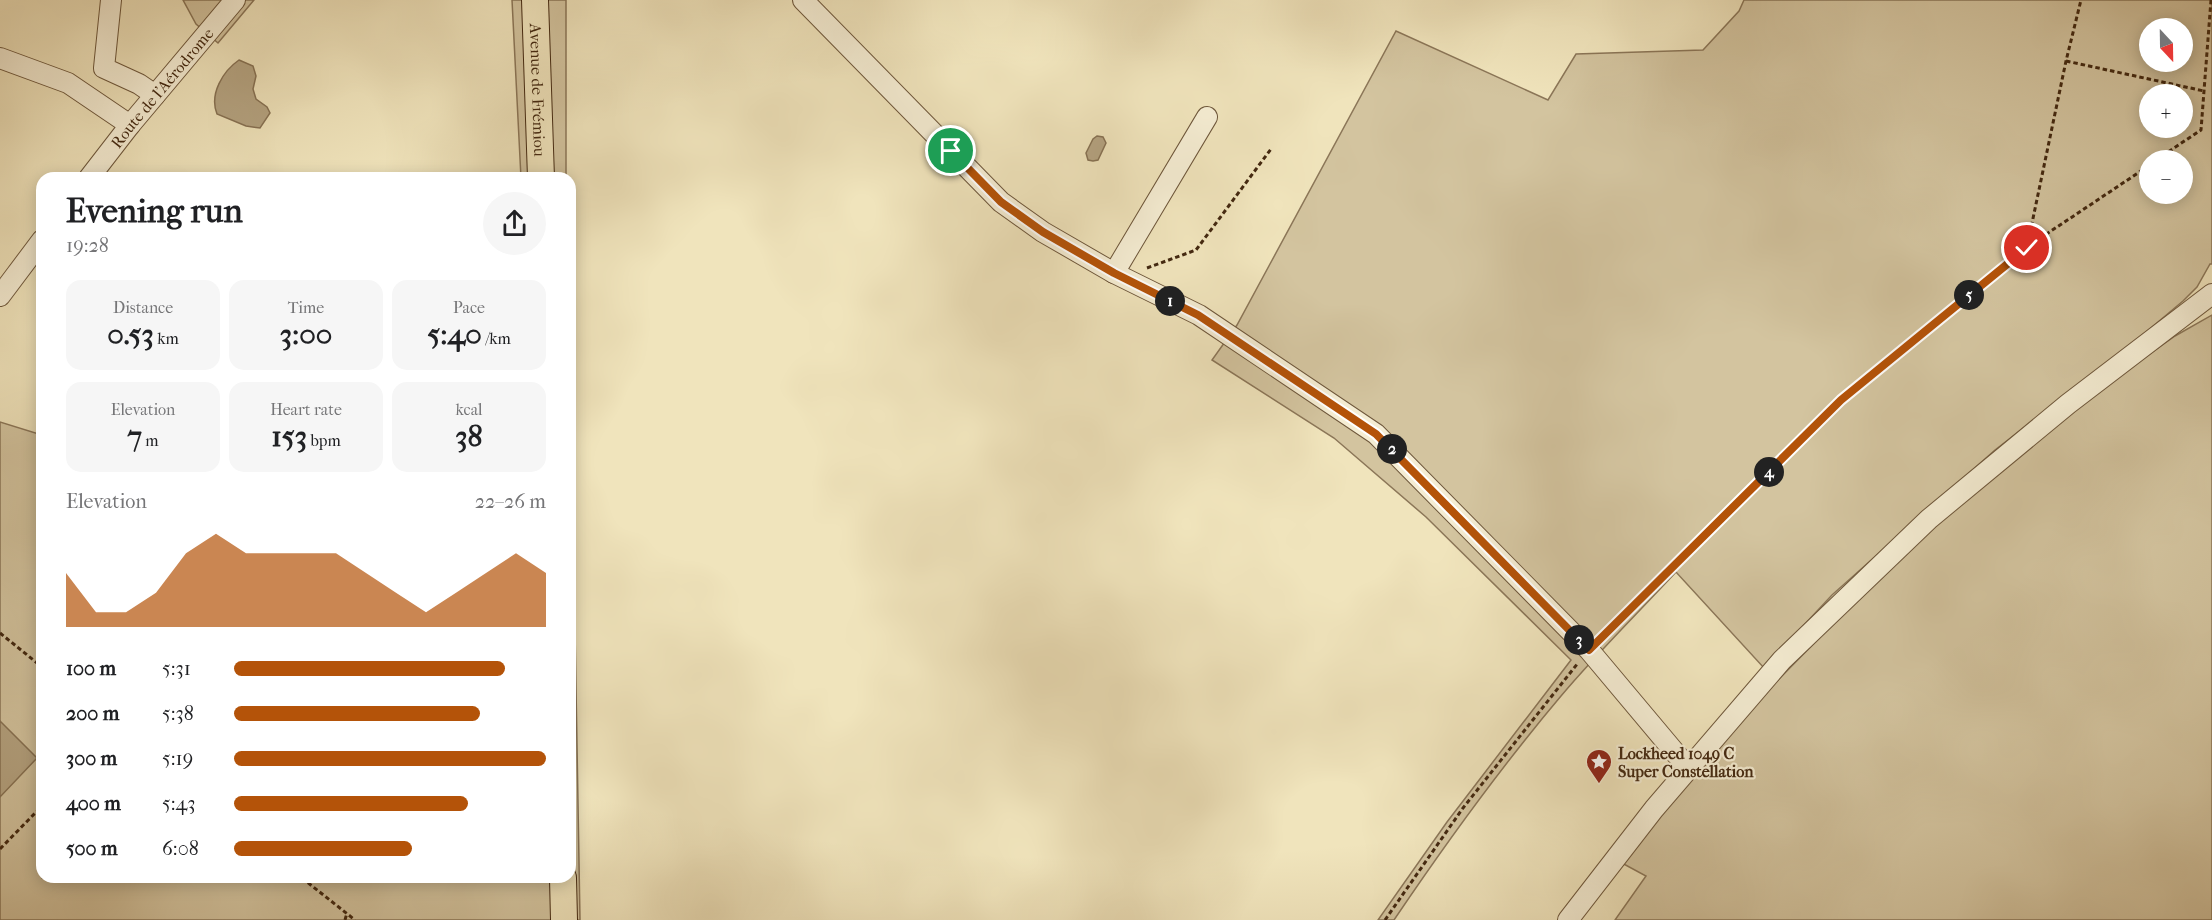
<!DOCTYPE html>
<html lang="en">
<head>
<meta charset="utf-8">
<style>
  :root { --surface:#fff; --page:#f6f6f6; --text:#202124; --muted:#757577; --accent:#b45309 }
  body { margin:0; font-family:"IM FELL French Canon",serif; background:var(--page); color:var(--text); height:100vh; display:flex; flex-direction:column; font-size:22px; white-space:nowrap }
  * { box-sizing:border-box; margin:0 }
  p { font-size:20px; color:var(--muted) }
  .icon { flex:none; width:33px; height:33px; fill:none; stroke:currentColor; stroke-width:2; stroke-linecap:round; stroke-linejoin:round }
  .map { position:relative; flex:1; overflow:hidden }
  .panel { position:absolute; left:36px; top:172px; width:540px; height:711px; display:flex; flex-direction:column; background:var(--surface); border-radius:18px; box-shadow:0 3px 15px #0003 }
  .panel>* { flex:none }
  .needle { width:39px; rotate:158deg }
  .controls { position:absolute; left:2139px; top:18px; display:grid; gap:12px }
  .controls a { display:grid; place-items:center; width:54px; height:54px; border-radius:50%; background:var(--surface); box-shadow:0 3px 15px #0003; font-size:30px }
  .pin { position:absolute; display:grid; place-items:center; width:51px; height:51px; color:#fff; margin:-26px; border:3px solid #fff; border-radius:50%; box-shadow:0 2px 6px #0007 }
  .km { position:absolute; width:30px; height:30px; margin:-15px; border-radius:50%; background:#222; color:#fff; font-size:16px; line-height:30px; text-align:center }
  .round { display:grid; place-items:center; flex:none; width:63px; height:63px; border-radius:32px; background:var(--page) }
  .overview { display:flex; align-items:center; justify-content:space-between; height:102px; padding:0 30px }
  h1 { font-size:33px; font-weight:800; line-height:45px }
  .metrics { display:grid; grid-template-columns:repeat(3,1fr); gap:9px; height:102px; padding:6px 30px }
  .metrics div { display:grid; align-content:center; border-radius:15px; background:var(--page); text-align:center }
  .metrics b { font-size:30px; font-weight:800 }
  .metrics small { font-size:16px; font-weight:400 }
  .metrics p { font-size:16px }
  .chart { height:168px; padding:12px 30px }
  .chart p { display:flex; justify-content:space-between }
  .chart svg { width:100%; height:108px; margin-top:6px; fill:var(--accent); opacity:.7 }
  ul { padding:0 30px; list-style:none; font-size:20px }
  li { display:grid; grid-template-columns:96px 72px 1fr; align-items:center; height:45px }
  li i { height:15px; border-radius:8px; background:var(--accent) }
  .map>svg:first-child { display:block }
  .green { fill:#d3c49f; stroke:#8b7658; stroke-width:1.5; fill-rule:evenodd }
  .water { fill:#b5a482; stroke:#877254; stroke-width:1.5 }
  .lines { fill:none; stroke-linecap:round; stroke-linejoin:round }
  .minor-casing { stroke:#6e573b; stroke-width:22 }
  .major-casing { stroke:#432810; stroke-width:28 }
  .path { stroke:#432810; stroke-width:3; stroke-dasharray:4.5 3; stroke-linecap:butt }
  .minor { stroke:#f5edd3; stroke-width:20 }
  .major { stroke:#f0e4bc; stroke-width:26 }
  .route-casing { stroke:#fff; stroke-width:12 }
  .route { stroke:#b45309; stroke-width:8 }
  .labels { text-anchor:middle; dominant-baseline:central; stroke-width:4.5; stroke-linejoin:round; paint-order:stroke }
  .street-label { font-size:16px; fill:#432810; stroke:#f5edd3 }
  .poi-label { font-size:16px; font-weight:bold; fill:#432810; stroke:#f5edd3; text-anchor:start }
</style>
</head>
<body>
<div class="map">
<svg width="2212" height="920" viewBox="0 0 2212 920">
  <rect width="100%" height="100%" fill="#f0e4bc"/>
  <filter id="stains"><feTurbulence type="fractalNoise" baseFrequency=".00333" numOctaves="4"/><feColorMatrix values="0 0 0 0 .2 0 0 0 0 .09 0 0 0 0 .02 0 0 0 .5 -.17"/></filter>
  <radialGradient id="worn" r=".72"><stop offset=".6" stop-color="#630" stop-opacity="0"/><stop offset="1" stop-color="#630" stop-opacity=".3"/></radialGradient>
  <g class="green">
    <polygon points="183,0 254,0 218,43 196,24"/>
    <polygon points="512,0 566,0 566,178 521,178"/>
    <path d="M1744,0H2212V264H2210L2197,287L2183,301L2121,353L1995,450L1832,595L1764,668L1676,572C1638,613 1597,653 1561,696C1501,767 1446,843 1394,920H1378L1447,822L1571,660L1426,517L1334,438L1212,360L1237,325L1396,31L1548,100L1576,54L1703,50L1739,11ZM2150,28H2182V62H2150ZM2150,94H2182V128H2150ZM2150,160H2182V194H2150Z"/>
    <polygon points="2212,315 2212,920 1615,920 1646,876 1620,862 1775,683 1901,555 2075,407 2175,336"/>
    <polygon points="570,339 580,920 0,920 0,422 42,435 42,878 570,878"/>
  </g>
  <g class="water">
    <path d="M239,60L253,66L256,76L253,89L256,99L267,107L270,113L260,128L246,126L217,114C209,94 223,71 239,60Z"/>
    <polygon points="1097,136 1103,137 1106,143 1098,160 1093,161 1088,160 1086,153 1093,139"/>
    <polygon points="0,721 37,758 0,797"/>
  </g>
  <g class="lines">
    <defs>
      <g id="minor">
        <polyline points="111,0 104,68 139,84 155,95"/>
        <polyline points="803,0 1001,202 1043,232 1114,273 1199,315 1376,434 1589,650 1688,768"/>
        <polyline points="0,58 68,83 130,125"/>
        <path id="s1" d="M89,178L130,125L235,0"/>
        <polyline points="1114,273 1207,117"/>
        <polyline points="0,296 42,240"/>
        <polyline points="1568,920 1654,809 1782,660 1929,519 2068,404 2212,294"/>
      </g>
      <g id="major">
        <path id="s2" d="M535,0L541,178"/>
        <polyline points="563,878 564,920"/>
      </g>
    </defs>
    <use href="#minor" class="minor-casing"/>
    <use href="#major" class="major-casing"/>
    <g class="path">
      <polyline points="2066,61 2204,91"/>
      <polyline points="2156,160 2201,130 2211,0"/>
      <polyline points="2027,247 2150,165"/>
      <polyline points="1147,268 1196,250 1271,149"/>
      <polyline points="0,633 42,667"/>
      <polyline points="1601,638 1841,400 2027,247 2066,61 2081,0"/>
      <polyline points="0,849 42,806"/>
      <polyline points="302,878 355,920"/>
      <polyline points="345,920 347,913"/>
      <polyline points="1385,920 1463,808 1578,663"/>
    </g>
    <use href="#minor" class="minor"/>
    <use href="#major" class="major"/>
  </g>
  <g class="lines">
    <defs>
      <polyline id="route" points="951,151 1001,202 1043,232 1114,273 1198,315 1376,434 1589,650 1841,400 2027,248"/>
    </defs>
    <use href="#route" class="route-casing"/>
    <use href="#route" class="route"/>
  </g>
  <defs>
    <symbol id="sight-pin" viewBox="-11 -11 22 30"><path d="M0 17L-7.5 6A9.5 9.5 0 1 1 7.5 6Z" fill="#8f2418" stroke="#f5edd3"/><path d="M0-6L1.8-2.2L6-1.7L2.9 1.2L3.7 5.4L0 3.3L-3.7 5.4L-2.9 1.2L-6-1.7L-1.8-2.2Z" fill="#fff"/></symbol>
  </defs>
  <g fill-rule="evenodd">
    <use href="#sight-pin" x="1584" y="747" width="30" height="40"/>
  </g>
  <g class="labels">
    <g class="street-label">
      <text stroke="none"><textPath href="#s1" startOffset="116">Route de l'Aérodrome</textPath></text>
      <text stroke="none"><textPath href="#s2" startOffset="90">Avenue de Frémiou</textPath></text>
    </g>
    <g class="poi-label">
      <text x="1618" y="753">Lockheed 1049 C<tspan x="1618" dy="18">Super Constellation</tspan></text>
    </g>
  </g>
  <rect width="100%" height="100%" filter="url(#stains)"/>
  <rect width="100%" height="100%" fill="url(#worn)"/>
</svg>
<div class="controls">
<a><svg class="needle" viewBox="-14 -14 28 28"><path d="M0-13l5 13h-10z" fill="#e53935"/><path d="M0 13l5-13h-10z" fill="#757577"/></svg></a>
<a>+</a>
<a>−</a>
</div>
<div class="pin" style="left:951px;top:151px;background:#1e9e55"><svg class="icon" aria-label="arrive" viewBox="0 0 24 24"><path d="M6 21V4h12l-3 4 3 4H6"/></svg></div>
<div class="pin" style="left:2027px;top:248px;background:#d93025"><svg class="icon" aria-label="check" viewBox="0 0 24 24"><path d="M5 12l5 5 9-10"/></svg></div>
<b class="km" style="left:1170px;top:301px">1</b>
<b class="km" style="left:1392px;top:449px">2</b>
<b class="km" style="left:1579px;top:640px">3</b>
<b class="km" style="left:1769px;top:472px">4</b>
<b class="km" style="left:1969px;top:295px">5</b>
<section class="panel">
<div class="overview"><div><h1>Evening run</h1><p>19:28</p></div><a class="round"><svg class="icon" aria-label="share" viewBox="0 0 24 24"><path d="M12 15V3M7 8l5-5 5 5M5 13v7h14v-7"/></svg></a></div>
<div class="metrics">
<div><p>Distance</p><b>0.53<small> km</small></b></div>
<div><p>Time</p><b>3:00</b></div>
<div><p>Pace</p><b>5:40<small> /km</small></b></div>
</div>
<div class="metrics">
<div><p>Elevation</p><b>7<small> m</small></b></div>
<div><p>Heart rate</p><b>153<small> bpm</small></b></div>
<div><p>kcal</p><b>38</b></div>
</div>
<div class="chart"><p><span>Elevation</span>22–26 m</p>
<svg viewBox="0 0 160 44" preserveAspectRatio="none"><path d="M0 44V22L10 38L20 38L30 30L40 14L50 6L60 14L70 14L80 14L90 14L100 22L110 30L120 38L130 30L140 22L150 14L160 22V44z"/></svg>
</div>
<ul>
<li><b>100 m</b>5:31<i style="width:87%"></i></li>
<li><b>200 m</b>5:38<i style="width:79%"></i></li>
<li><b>300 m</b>5:19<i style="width:100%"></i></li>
<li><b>400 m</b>5:43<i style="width:75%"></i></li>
<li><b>500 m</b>6:08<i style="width:57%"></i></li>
</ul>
</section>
</div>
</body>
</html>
